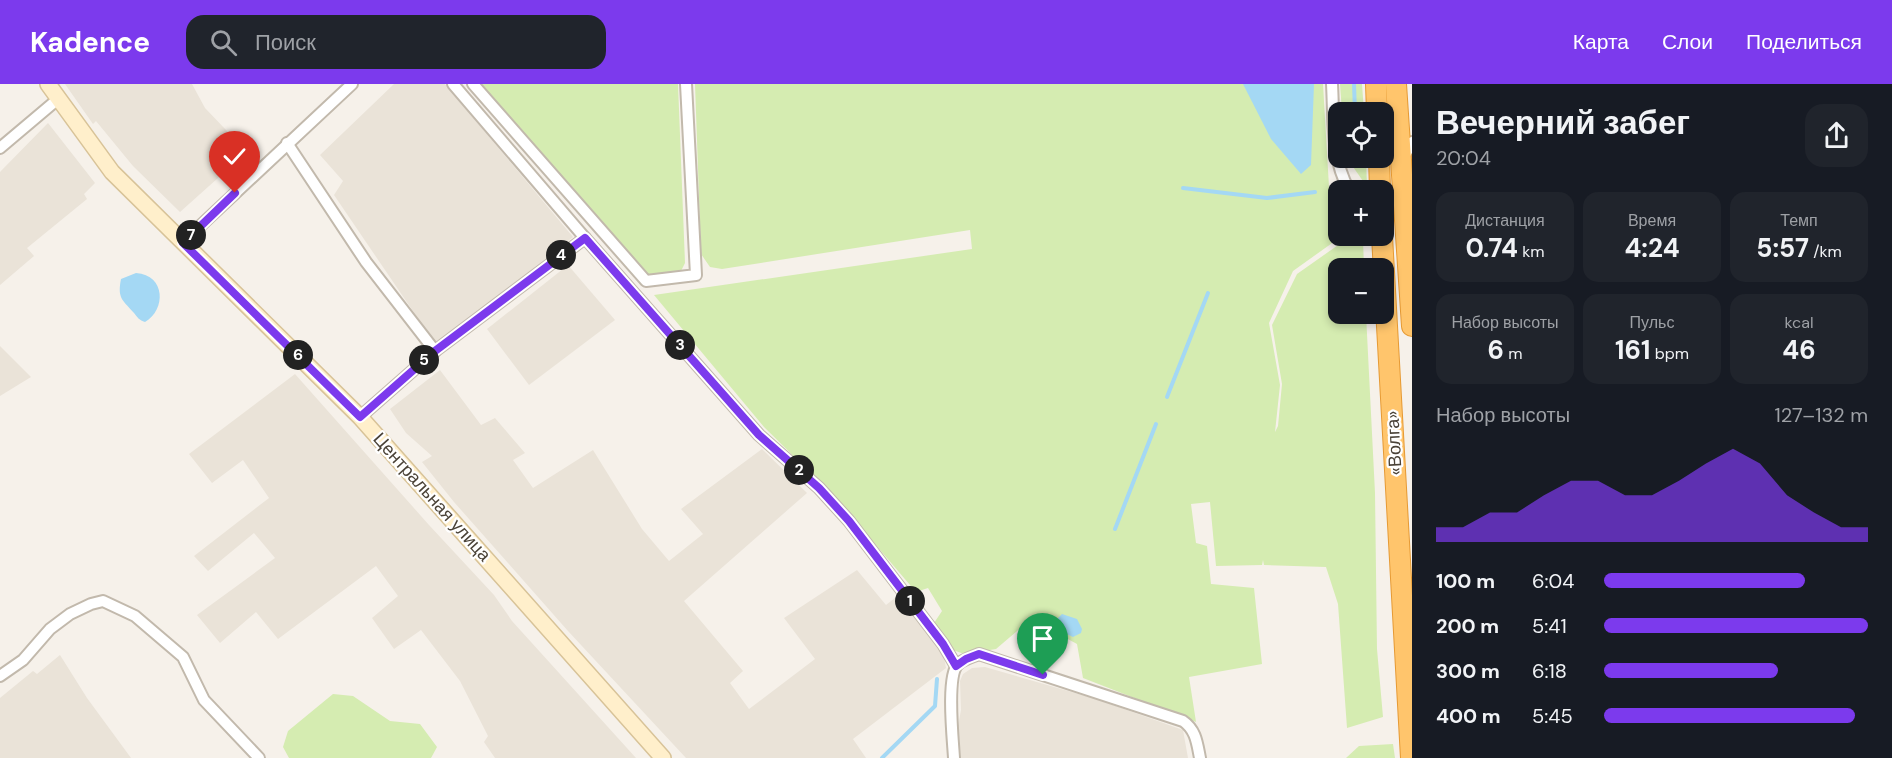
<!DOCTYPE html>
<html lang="ru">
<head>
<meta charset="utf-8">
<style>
  :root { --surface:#171b24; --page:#20242c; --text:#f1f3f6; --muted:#9ea1a6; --accent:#7c3aed }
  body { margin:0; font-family:"DM Sans",sans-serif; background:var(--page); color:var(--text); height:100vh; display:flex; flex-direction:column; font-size:22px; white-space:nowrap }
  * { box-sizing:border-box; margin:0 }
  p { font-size:20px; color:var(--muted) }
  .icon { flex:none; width:33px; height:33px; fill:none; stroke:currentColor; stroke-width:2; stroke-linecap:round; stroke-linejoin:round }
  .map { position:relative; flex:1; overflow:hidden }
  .drawer { display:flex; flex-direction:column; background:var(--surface); width:480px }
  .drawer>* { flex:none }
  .buttons { position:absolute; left:1328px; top:18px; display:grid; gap:12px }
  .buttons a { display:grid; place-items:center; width:66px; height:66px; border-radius:12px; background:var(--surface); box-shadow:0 3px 9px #0003; font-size:30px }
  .pin { position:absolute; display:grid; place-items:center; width:51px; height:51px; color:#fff; margin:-62px -26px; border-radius:50% 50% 50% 0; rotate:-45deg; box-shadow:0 0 6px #0007 }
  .pin .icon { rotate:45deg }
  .km { position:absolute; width:30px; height:30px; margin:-15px; border-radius:50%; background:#222; color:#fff; font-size:16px; line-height:30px; text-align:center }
  .round { display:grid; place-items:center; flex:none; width:63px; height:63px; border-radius:18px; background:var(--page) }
  .overview { display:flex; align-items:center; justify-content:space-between; height:102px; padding:0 24px }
  h1 { font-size:33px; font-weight:700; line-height:45px }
  .stats { display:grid; grid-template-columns:repeat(3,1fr); gap:9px; height:102px; padding:6px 24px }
  .stats div { display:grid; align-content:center; border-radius:15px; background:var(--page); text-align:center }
  .stats b { font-size:26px; font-weight:700 }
  .stats small { font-size:16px; font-weight:400 }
  .stats p { font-size:16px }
  .chart { height:168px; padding:12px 24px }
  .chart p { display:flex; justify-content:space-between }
  .chart svg { width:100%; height:108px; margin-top:6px; fill:var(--accent); opacity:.7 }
  ul { padding:0 24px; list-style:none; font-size:20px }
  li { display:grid; grid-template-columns:96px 72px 1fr; align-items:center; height:45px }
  li i { height:15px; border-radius:8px; background:var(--accent) }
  header { display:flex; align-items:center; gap:36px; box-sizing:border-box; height:84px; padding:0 30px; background:var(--accent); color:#fff }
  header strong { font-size:28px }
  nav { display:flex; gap:33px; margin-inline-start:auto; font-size:21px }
  .search { width:420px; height:54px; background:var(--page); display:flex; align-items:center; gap:15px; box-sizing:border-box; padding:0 21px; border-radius:18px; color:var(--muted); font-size:22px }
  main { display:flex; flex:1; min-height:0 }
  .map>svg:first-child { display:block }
  .residential { fill:#eae3d8 }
  .green { fill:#d5ecb1 }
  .water { fill:#a4d8f4 }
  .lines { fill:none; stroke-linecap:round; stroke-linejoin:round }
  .stream { stroke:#a4d8f4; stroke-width:4 }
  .street-casing { stroke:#c2b9ac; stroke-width:14 }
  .secondary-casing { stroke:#d8c398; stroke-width:18 }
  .highway-casing { stroke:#e69a34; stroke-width:22 }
  .street { stroke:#fff; stroke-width:10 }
  .secondary { stroke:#ffefcb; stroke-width:15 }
  .highway { stroke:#ffc56c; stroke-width:20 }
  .route-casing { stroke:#fff; stroke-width:12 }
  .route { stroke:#7c3aed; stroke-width:8 }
  .labels { text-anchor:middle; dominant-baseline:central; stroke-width:4.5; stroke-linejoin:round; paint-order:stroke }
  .street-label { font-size:18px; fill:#4a4237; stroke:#fff }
</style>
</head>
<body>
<header>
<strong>Kadence</strong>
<div class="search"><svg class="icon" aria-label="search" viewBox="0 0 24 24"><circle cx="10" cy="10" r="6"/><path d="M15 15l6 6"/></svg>Поиск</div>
<nav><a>Карта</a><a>Слои</a><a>Поделиться</a></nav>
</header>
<main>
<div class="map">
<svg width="1412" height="674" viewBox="0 0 1412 674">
  <rect width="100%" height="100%" fill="#f6f1ea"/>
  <g class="residential">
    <polygon points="65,0 192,0 205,24 247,68 180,128 133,82 96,37 93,40"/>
    <polygon points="394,0 445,0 573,153 436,261 334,111 343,97 320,71"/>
    <polygon points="48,39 95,99 84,110 87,115 27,164 34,172 0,201 0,88"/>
    <polygon points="568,181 615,236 529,301 487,245"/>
    <polygon points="0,262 31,293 0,312"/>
    <polygon points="440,286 481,341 495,334 525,369 513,376 533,404 593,366 642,445 669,477 703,450 681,425 762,365 807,409 684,517 743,587 730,599 749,625 815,575 784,534 857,486 886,521 900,510 944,573 946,584 853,655 866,674 686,674 568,547 454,418 422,378 432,372 406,349 390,325"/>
    <polygon points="295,290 429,441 494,511 512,537 636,674 495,674 484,658 488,652 460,597 421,546 394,565 372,534 398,512 376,482 278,555 256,528 220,559 197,531 275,474 254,449 208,487 194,472 269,414 243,376 212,399 189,370"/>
    <polygon points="60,571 87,614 131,674 0,674 0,614 33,587 37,590"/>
    <polygon points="985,583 1096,615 1183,646 1188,674 961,674 958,642 961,626 960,597 963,590 972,584"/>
  </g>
  <g class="green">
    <polygon points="480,0 678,0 685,179 681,187 673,191 648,195"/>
    <polygon points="695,0 1323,0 1329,103 1338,114 1338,152 1342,152 1293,187 1269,239 1280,301 1275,348 1278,342 1282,300 1272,241 1297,190 1341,159 1363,155 1364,184 1338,184 1338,230 1366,230 1375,409 1377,565 1383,633 1347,644 1338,520 1326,483 1264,481 1263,476 1262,481 1216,482 1210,418 1191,420 1196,459 1207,462 1211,500 1254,504 1262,580 1189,593 1196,638 1083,594 1077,560 1031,535 996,565 964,570 953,566 934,539 942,527 928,504 916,508 833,411 764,343 654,211 972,165 970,146 722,185 710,183 701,170"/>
    <polygon points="1340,0 1362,0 1364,28 1342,28"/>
    <polygon points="1347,74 1366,74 1367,103"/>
    <polygon points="333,610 353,612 390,637 420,640 437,663 431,674 289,674 283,663 288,647"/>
    <polygon points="1393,660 1395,674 1346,674 1359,662"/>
  </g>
  <g class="water">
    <polygon points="1243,0 1314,0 1311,81 1301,90 1271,55"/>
    <path d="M136,189C166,191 166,226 145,238C139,236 138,234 134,229C123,216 117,215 121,195Z"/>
    <polygon points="1062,530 1077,535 1082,545 1081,549 1073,553 1058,546 1055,537"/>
  </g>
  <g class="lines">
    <g class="stream">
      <polyline points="1354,0 1355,28"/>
      <polyline points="1358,74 1358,78"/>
      <polyline points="1183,104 1267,114 1315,108"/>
      <polyline points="1167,313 1208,209"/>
      <polyline points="1115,445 1156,340"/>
      <polyline points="882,674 935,622 937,595"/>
    </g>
    <defs>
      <g id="street">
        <polyline points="453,0 585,154 759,351 819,404 849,437 943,560 956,582"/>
        <polyline points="473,0 646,197 696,191 686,0"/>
        <path d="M1332,0C1334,36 1331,74 1349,106"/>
        <polyline points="287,59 366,178 435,267"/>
        <polyline points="0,64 58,15"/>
        <polyline points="1403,75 1412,58"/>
        <polyline points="183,158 352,0"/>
        <polyline points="360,333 435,267 585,154"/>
        <polyline points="0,592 23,576 50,545 70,530 91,520 103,517 135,532 183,573 204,616 259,674"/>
        <path d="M954,674C953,656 946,592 958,580C964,575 972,573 979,570L1183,637C1196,646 1197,659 1200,674"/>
      </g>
      <polyline id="secondary" points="48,0 112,88 360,333 663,674"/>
      <g id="highway">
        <polyline points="1376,0 1377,28"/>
        <polyline points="1396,0 1412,242"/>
        <polyline points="1379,74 1380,106"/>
        <polyline points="1382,152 1411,674"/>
      </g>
    </defs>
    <use href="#street" class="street-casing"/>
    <use href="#secondary" class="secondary-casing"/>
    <use href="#highway" class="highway-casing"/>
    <use href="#street" class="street"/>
    <use href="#secondary" class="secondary"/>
    <use href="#highway" class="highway"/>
  </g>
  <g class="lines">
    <defs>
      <polyline id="route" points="235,109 183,159 360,333 435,267 585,154 759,351 819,404 849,437 943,560 956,582 966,575 979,570 1043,591"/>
    </defs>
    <use href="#route" class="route-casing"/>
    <use href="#route" class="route"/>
  </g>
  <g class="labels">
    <g class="street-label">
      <text transform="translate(1394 359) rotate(-93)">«Волга»</text>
      <text transform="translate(432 413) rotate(48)">Центральная улица</text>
    </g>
  </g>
</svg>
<div class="buttons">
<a><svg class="icon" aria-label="locate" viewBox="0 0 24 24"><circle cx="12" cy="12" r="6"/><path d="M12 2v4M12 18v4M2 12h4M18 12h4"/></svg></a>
<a>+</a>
<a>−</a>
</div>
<div class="pin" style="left:1043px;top:591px;background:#1e9e55"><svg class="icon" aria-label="arrive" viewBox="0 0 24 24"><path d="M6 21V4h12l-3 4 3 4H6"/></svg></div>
<div class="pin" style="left:235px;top:109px;background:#d93025"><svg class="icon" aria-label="check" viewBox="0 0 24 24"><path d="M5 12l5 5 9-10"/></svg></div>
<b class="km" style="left:910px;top:517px">1</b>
<b class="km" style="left:799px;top:386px">2</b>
<b class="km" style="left:680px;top:261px">3</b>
<b class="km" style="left:561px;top:171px">4</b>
<b class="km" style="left:424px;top:276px">5</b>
<b class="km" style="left:298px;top:271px">6</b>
<b class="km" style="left:191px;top:151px">7</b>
</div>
<section class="drawer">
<div class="overview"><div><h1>Вечерний забег</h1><p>20:04</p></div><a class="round"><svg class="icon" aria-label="share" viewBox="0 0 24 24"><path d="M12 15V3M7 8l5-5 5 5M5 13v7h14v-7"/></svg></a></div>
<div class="stats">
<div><p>Дистанция</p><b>0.74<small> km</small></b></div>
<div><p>Время</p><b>4:24</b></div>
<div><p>Темп</p><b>5:57<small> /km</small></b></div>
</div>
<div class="stats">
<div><p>Набор высоты</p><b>6<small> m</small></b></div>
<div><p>Пульс</p><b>161<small> bpm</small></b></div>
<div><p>kcal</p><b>46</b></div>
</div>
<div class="chart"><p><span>Набор высоты</span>127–132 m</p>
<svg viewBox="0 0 160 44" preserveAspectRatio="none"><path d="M0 44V38L10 38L20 32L30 32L40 25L50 19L60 19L70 25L80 25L90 19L100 12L110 6L120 12L130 25L140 32L150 38L160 38V44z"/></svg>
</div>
<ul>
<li><b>100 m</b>6:04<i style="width:76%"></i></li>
<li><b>200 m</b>5:41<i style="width:100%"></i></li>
<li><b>300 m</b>6:18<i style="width:66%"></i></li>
<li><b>400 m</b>5:45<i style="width:95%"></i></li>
</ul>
</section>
</main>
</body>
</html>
